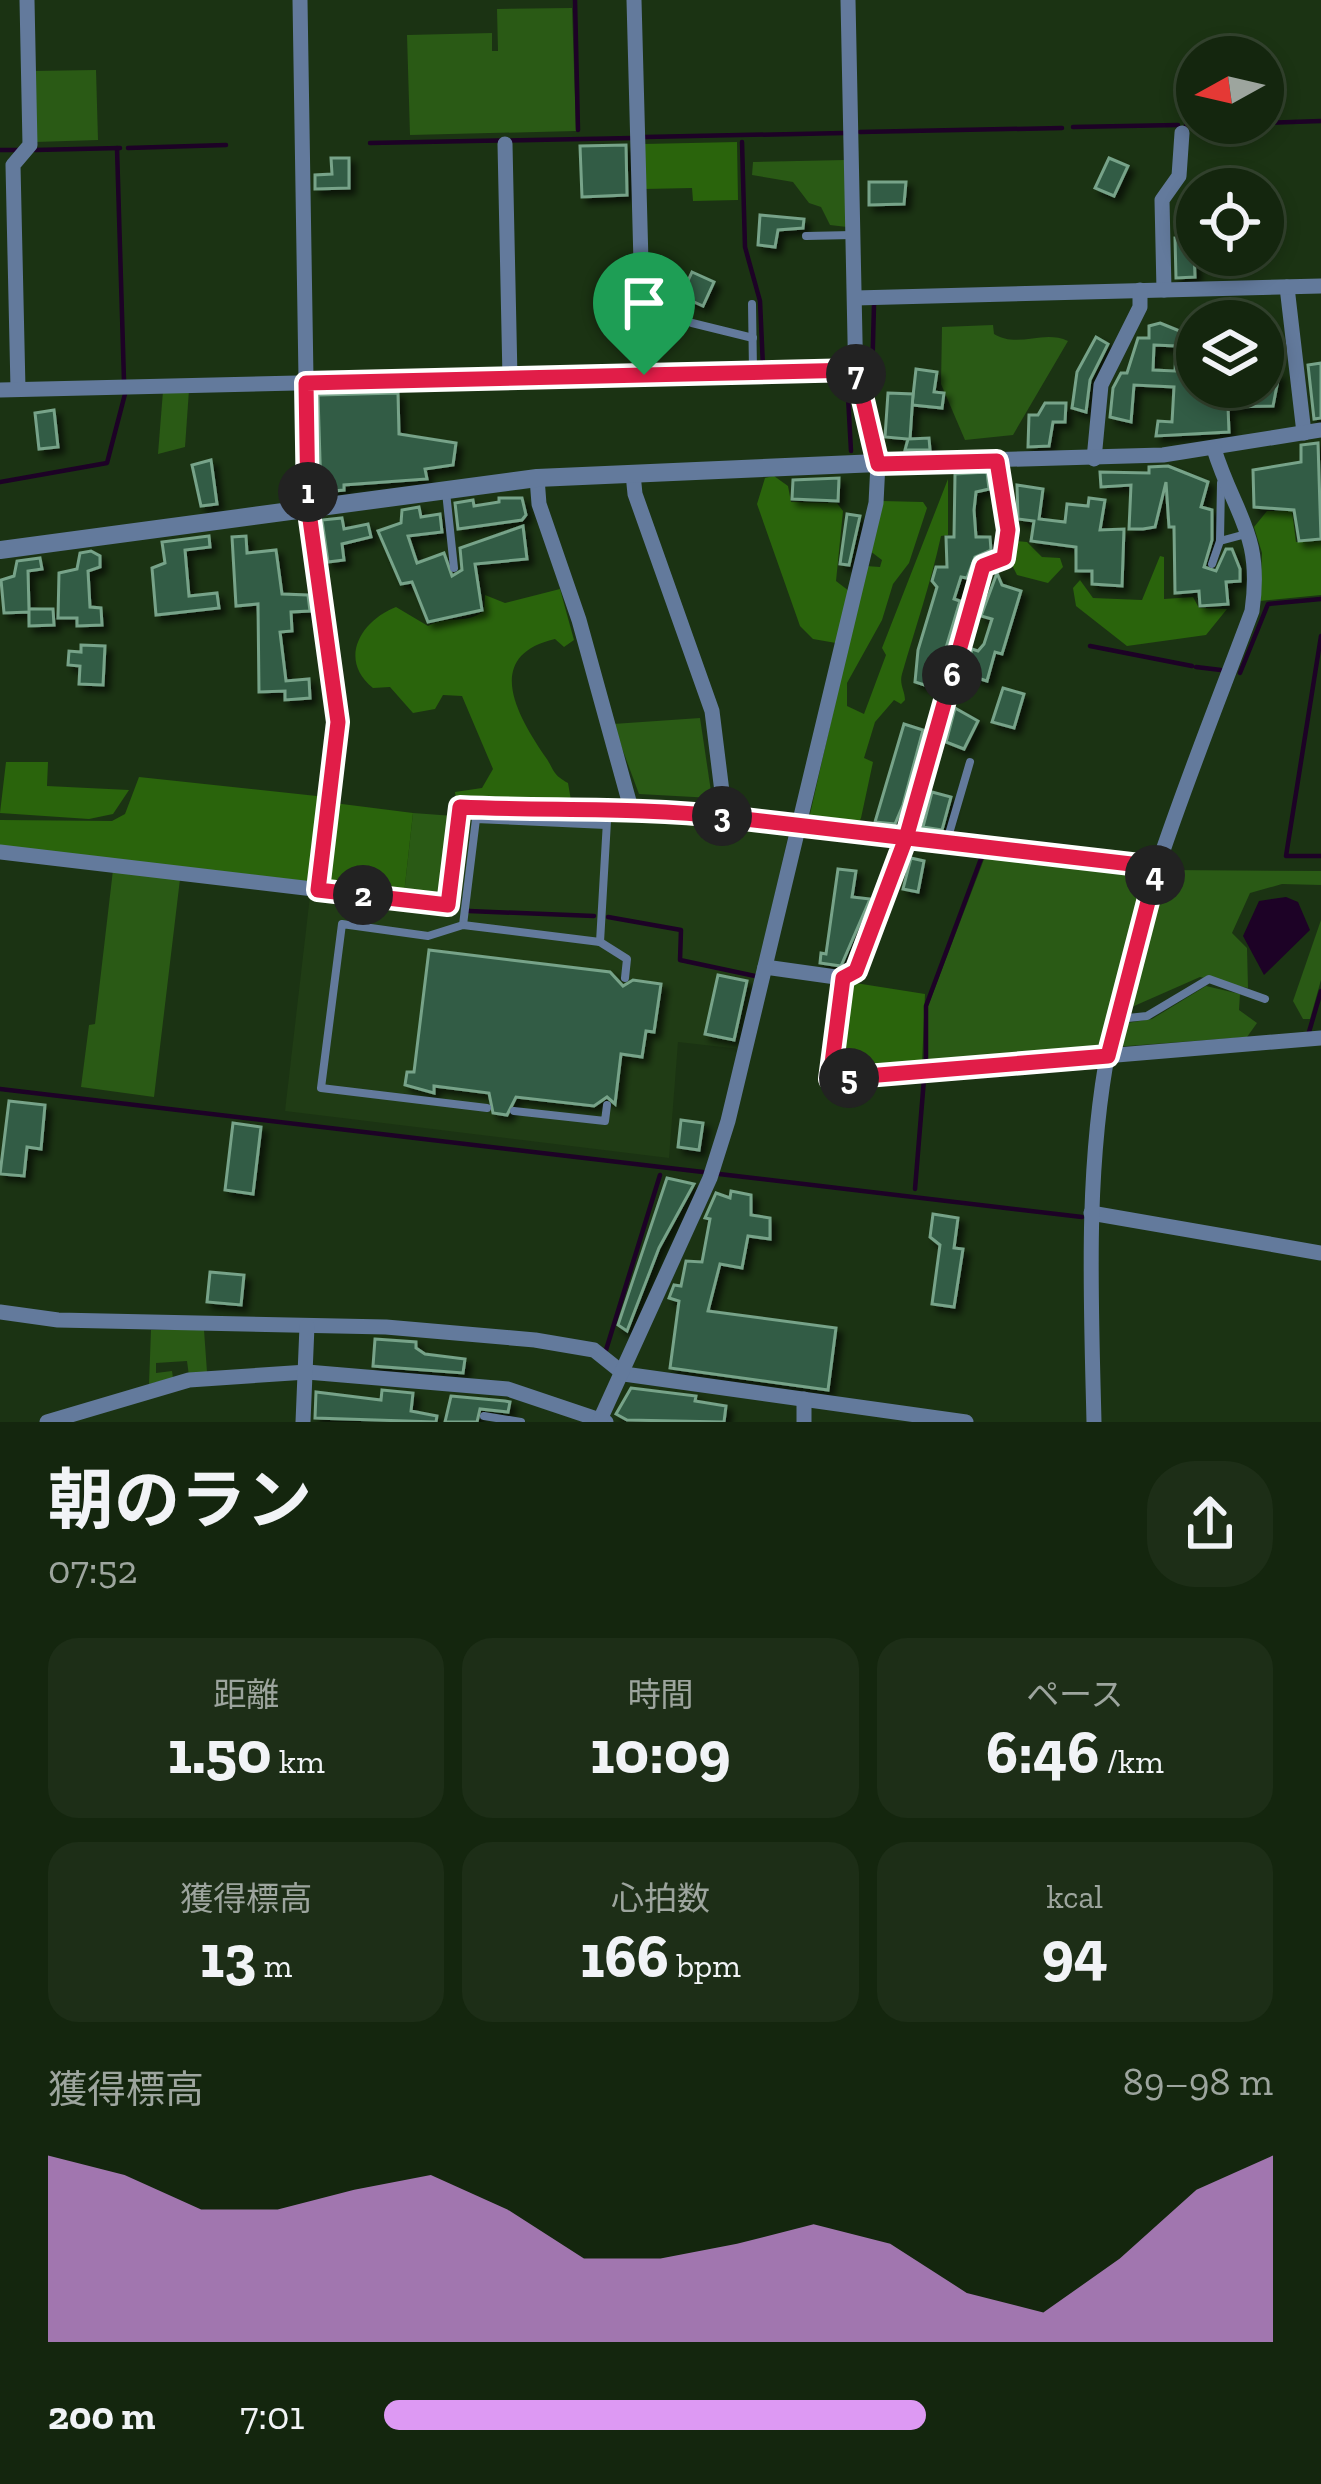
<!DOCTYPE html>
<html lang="ja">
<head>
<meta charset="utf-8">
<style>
  :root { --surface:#14260e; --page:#1d2e17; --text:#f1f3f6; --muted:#9da59e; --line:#33432e; --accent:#dd99f3 }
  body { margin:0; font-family:"Zilla Slab","Noto Sans JP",serif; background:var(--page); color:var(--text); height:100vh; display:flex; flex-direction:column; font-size:45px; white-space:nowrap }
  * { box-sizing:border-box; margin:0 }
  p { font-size:39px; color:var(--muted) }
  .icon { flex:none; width:66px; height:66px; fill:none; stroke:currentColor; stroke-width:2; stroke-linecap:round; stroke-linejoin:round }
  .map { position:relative; height:1422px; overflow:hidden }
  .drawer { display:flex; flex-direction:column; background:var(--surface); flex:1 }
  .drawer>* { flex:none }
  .needle { width:78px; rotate:262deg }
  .controls { position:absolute; left:1176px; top:36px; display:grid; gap:24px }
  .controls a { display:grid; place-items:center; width:108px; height:108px; border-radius:50%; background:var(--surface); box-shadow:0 6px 18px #0003,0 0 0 3px var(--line); font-size:60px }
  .pin { position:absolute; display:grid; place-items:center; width:102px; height:102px; color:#fff; margin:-123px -51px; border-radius:50% 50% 50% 0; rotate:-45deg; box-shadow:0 0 12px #0007 }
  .pin .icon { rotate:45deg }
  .km { position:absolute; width:60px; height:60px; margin:-30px; border-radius:50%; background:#222; color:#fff; font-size:33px; line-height:60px; text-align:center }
  .round { display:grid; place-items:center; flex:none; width:126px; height:126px; border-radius:48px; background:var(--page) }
  .head { display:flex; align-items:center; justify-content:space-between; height:204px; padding:0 48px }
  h1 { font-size:66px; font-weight:700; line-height:90px }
  .metrics { display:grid; grid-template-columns:repeat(3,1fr); gap:18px; height:204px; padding:12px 48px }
  .metrics div { display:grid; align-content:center; border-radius:30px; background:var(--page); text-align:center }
  .metrics b { font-size:60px; font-weight:700 }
  .metrics small { font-size:33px; font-weight:400 }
  .metrics p { font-size:33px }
  .chart { height:336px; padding:24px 48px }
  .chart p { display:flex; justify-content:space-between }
  .chart svg { width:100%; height:216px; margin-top:12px; fill:var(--accent); opacity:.7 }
  ul { padding:0 48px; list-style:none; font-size:39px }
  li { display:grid; grid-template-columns:192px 144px 1fr; align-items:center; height:90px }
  li i { height:30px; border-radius:15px; background:var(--accent) }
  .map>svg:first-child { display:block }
  .built { fill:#203c15 }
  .green { fill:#2a5a15 }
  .forest { fill:#2a640c }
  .water { fill:#1d0226 }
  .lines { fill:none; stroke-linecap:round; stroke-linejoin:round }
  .stream { stroke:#1d0226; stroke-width:4.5 }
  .building { fill:#325c45; stroke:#77a389; stroke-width:3; fill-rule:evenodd; filter:url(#shadow) }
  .service { stroke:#637a9c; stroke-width:8 }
  .minor { stroke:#637a9c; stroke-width:15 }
  .tertiary { stroke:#637a9c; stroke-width:18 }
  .route-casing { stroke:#fff; stroke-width:24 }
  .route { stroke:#e11d48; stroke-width:15 }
</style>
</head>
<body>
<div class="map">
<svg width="1321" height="1422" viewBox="0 0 1321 1422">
  <defs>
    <filter id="shadow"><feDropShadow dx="5.5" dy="5.5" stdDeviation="3" flood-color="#0009"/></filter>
  </defs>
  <rect width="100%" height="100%" fill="#1b3313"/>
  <polygon class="built" points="471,814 721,824 789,832 740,1049 678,1042 669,1158 285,1111 310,896 453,914 465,819"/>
  <g class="green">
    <polygon points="572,8 576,131 410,135 407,35 492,33 492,51 498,51 497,9"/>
    <polygon points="96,70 98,140 35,142 33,71"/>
    <polygon points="845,160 847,227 830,225 821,207 809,203 793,182 752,175 753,162"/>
    <path d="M993,325L994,334C1018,349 1043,329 1068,341L1013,435L965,440L941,384L942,327Z"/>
    <polygon points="189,390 185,447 158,454 163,391"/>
    <polygon points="700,718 712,798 639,794 613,724"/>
    <polygon points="413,813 454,816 441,898 404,894"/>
    <polygon points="986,854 1149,873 1097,1050 928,1064 928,1006"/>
    <polygon points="113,870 180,879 154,1097 81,1087 89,1025 95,1024"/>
    <polygon points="1165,870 1321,871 1321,885 1282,884 1250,893 1232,933 1247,948 1248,988 1200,977 1125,1010"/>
    <polygon points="1321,920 1321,980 1310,1019 1303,1019 1293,1001"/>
    <polygon points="1206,986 1240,994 1239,1010 1257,1023 1247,1037 1114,1047 1121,1024 1152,1019"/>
    <polygon points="151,1330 204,1330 207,1372 189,1376 187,1361 156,1363 156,1373 172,1371 173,1378 149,1384"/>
  </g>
  <g class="forest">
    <polygon points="737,142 738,200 693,201 692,188 644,189 643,144"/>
    <polygon points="774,476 788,486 791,502 837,503 843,511 836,581 849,591 836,643 813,639 800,626 757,504 765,478"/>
    <path d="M948,479V535L941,536C931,582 915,629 902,674C899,684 905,691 905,700L901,704L894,700L875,722L864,758L873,762L861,818L858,824L808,823L866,566L880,567L882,560L870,551L882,501L923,502L927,508L909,563L893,584L882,620L847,683V706L864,714L886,655L882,648Z"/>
    <polygon points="1267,511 1292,511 1296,542 1321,541 1321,595 1260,601 1262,553 1254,527"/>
    <polygon points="1015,541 1027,542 1042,557 1060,558 1063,567 1048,583 1017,575 1009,559"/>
    <polygon points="1160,556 1164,557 1164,599 1193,597 1199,608 1227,609 1206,635 1127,646 1076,606 1073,588 1080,580 1093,598 1142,600"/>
    <path d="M560,589L574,640L564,647L555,639C482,656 518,716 544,755C554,768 551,774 568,783L572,806L456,800L455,792L482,788L493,769L462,696L443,695L435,709L413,713L390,687L373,688C337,659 362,620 396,607L428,626C447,615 465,625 484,611L485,595L505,603Z"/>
    <polygon points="6,762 48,762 47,786 129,790 113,814 89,819 0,813"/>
    <polygon points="139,777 326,797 313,882 0,846 0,820 112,821 125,814"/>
    <polygon points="334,803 413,813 404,894 325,885"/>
    <polygon points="849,982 925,994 922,1065 837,1070"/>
  </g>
  <polygon class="water" points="1286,897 1298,902 1310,930 1264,975 1243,936 1259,901"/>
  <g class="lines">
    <g class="stream">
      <polyline points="575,0 578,130"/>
      <polyline points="1263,123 1321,121"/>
      <polyline points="1186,125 1252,123"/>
      <polyline points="1073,127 1178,125"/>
      <polyline points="860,132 1062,128"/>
      <polyline points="645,137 844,133"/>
      <polyline points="742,142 745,247 760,301 763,367"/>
      <polyline points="370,143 633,138"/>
      <polyline points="117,148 124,381"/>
      <polyline points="128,148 226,145"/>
      <polyline points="0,150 21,150"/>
      <polyline points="35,150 120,148"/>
      <polyline points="847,378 851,451"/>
      <polyline points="865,380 872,379 874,305"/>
      <polyline points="473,386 760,381"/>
      <polyline points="0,482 107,463 125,394"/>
      <polyline points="1321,636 1286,856 1321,856"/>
      <polyline points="1090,646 1192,666"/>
      <polyline points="1196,667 1221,670"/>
      <polyline points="1240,673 1268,604 1321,599"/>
      <polyline points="469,911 594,916"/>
      <polyline points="608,917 681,930 680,960 755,976"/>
      <polyline points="1309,1032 1321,991"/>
      <polyline points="926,1064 926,1006 982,856"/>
      <polyline points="0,1089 703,1172"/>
      <polyline points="719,1174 1082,1217"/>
      <polyline points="915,1189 924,1079"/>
      <polyline points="606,1350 660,1175"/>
    </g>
  </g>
  <g class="building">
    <polygon points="626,145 627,195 582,197 580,146"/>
    <polygon points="331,158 349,158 349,188 315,189 315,175 332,174"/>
    <polygon points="1109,158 1128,166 1114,196 1095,188"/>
    <polygon points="869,182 906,182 904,204 869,205"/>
    <polygon points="760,215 804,219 803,228 778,230 775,247 758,245"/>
    <polygon points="1175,238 1187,238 1188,249 1194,249 1195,277 1176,278"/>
    <polygon points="692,272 714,282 703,306 681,296"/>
    <path d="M1160,323L1197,338V387H1263V374L1279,375L1273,406L1228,407L1229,432L1156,436L1158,421L1172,422L1174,387L1134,385L1131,422L1110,417L1113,388L1121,373H1127L1138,338H1149V326ZM1154,345L1176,346L1175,371L1153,370Z"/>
    <polygon points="1096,337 1108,344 1090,380 1086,412 1072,408 1077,372"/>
    <polygon points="1321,363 1321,418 1314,419 1308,365"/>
    <polygon points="916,369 937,372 934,392 944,393 942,408 912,405"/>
    <polygon points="398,393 399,434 456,443 453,465 425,469 427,479 344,485 344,490 321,492 318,395"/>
    <polygon points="888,393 913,394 910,439 929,438 930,450 905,450 908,439 885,437"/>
    <polygon points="1045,403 1066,403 1065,422 1053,422 1049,446 1028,447 1029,415 1038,415"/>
    <polygon points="54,410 58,447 39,449 35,413"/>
    <polygon points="1318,443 1321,539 1299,541 1294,510 1254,507 1253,470 1301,462 1301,445"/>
    <polygon points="211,460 217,504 201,506 192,465"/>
    <polygon points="1168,466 1208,482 1201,507 1212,510 1212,540 1204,567 1216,571 1226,549 1232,549 1240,569 1240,581 1226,582 1228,604 1200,606 1199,591 1175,593 1174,527 1169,527 1166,482 1155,527 1143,529 1129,529 1131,485 1101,487 1100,472 1149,473 1149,467"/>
    <polygon points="987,472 989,489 976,492 974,510 976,537 990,537 991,550 975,557 967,578 961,577 954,599 960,601 934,688 915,682 918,650 937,587 932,581 936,567 947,567 946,537 954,537 955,474"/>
    <polygon points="839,478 838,501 792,499 793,480"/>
    <polygon points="1017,485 1043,489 1039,519 1065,522 1067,504 1088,506 1089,498 1105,500 1100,530 1124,529 1122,586 1092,584 1092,571 1076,571 1076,547 1031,541 1034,521 1018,519"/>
    <polygon points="499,498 522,498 526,515 522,520 458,529 455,503 473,500 474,506 499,502"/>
    <polygon points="419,507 421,517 440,514 442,532 408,536 417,563 444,553 452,576 462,570 460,548 523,526 527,559 475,564 482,610 428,622 412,582 401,584 378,531 401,523 402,510"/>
    <polygon points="847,514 860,516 849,565 840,564"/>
    <polygon points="342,518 344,529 368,524 371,537 342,544 344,560 328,562 322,520"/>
    <polygon points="209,536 210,547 185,550 189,596 217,593 219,608 156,615 152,568 165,563 162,542"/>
    <polygon points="246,536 247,553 276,550 282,594 308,595 310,611 291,612 292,631 280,632 286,681 309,679 310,698 285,700 285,691 259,692 258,604 236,606 232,537"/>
    <polygon points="91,551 100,556 100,567 88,571 90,607 101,608 102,625 77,626 77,618 58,618 59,573 77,569 80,553"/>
    <polygon points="40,558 42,569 28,571 29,609 53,609 54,625 29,626 29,612 4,613 1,580 14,576 17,561"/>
    <polygon points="997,573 1002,585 1021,591 1002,654 995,652 987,681 965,674 972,649 978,651 984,644 992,619 981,616"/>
    <polygon points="81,645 105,646 103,685 79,684 80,666 68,665 69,651 81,652"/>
    <polygon points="1003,688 1024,694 1014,728 992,722"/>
    <polygon points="955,708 978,721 964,749 946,742"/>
    <polygon points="904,724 923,730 903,805 895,824 875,822"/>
    <polygon points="932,792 951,797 942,830 923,827"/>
    <polygon points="911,858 924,861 918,892 903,889"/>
    <polygon points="838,869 856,871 852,897 870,899 841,966 820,963 821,953 826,954"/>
    <polygon points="429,950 610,972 623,986 633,980 661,984 654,1032 646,1031 642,1057 621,1054 615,1104 607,1097 594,1106 516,1097 507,1115 493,1113 489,1093 434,1086 434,1093 405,1085 407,1072 414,1072"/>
    <polygon points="718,975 747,981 734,1040 705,1034"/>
    <polygon points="9,1101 45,1105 41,1149 27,1147 24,1176 0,1174"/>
    <polygon points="681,1120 703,1123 699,1150 678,1147"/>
    <polygon points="233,1123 261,1127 253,1194 225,1190"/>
    <polygon points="667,1178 694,1184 659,1248 627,1331 618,1325"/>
    <polygon points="731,1191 751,1195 751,1215 770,1218 770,1239 748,1236 742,1268 720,1264 708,1311 836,1328 828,1390 670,1368 679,1301 669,1298 674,1285 681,1286 686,1261 702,1262 710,1219 705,1218 716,1193 730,1198"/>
    <polygon points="933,1214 958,1218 954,1248 963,1249 954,1307 932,1304 940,1245 930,1237"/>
    <polygon points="210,1272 244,1275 241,1305 207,1302"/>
    <polygon points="375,1339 416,1342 416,1348 425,1354 465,1359 463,1373 373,1366"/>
    <polygon points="631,1388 696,1396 695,1401 726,1406 724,1422 627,1420 616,1414"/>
    <polygon points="382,1390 413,1393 411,1411 437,1416 436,1422 315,1418 316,1392 381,1400"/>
    <polygon points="451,1396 505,1401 510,1402 508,1412 480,1409 477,1422 445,1422"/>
  </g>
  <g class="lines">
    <g class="service">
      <polyline points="806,236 852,235"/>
      <polyline points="752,304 753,371"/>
      <polyline points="692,323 753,338"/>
      <polyline points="446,492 454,568"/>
      <polyline points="1220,541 1246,534"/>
      <polyline points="1212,564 1220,541 1221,483"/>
      <polyline points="946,844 970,762"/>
      <polyline points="463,925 476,819 606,825"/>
      <polyline points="600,942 607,821"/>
      <polyline points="1118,1019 1147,1016 1209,979 1265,999"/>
      <polyline points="487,1108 321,1088 342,924 428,936 463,925 600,942 627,959 625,978"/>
      <polyline points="514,1111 605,1121 607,1105"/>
      <polyline points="484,1416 521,1422"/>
    </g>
    <g class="minor">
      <polyline points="300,0 308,505 338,722 318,890"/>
      <polyline points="634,0 644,375"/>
      <polyline points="505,144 510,378"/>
      <polyline points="1287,287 1304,433"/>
      <polyline points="1164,290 1162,200 1179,176 1182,133"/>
      <polyline points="855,298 1321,286"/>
      <polyline points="18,389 13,165 30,145 27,0"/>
      <polyline points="0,390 856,370"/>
      <polyline points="1094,459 1101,385 1140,307 1140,290"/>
      <polyline points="878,463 1163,455 1321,430"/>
      <polyline points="633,474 635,494 712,711 725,816"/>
      <polyline points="537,478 539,504 579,620 632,812"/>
      <polyline points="0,852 448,905 460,807 725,816 1157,867"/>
      <polyline points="765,967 843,978 830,1079 1321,1038"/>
      <polyline points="843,978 856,971 906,838 983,566 1004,558 1008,530 997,461"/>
      <polyline points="1091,1213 1321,1253"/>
      <polyline points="0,1312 58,1320 386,1327 535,1340 594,1350 624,1374 966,1422"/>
      <polyline points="804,1399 804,1422"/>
      <polyline points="47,1422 189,1380 307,1372 508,1389 606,1422"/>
      <polyline points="303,1422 307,1326"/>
      <polyline points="599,1422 710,1178 728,1121 876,503 878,463 856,387 848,0"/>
      <path d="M1094,1422C1091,1297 1085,1170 1109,1046C1138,897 1199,753 1252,611C1263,534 1235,516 1214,449"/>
    </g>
    <polyline class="tertiary" points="0,550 537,478 878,463"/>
  </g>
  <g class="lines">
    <defs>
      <path id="route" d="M644,375L306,383L308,505L338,722L318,890L448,905L460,807C549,811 639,807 727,817C871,833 1013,851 1157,867L1108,1056L830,1079L843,978L856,971L906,838L983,566L1004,558L1008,530L997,461L878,464L856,370L644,375"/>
    </defs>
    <use href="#route" class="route-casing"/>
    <use href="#route" class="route"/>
  </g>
</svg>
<div class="controls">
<a><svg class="needle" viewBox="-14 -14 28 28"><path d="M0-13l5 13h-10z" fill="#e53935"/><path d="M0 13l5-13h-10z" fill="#9da59e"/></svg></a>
<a><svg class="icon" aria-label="locate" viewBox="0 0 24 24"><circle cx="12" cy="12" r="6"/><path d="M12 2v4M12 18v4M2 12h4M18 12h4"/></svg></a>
<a><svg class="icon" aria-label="layers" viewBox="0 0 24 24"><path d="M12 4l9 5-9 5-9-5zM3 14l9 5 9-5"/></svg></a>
</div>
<div class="pin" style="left:644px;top:375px;background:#1e9e55"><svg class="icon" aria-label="arrive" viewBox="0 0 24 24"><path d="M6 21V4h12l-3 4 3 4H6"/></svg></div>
<b class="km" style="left:308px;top:492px">1</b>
<b class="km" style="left:363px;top:895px">2</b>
<b class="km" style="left:722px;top:816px">3</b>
<b class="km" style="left:1155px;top:875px">4</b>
<b class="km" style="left:849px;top:1078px">5</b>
<b class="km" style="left:952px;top:675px">6</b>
<b class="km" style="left:856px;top:374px">7</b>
</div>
<section class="drawer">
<div class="head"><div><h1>朝のラン</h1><p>07:52</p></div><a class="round"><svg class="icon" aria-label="share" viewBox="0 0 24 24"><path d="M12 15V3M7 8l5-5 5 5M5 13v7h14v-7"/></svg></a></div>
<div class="metrics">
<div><p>距離</p><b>1.50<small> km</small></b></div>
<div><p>時間</p><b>10:09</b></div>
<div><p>ペース</p><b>6:46<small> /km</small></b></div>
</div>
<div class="metrics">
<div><p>獲得標高</p><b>13<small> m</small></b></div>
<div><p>心拍数</p><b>166<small> bpm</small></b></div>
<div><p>kcal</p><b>94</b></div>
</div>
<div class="chart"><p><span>獲得標高</span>89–98 m</p>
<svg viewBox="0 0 160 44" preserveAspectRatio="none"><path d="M0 44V6L10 10L20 17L30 17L40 13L50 10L60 17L70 27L80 27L90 24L100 20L110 24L120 34L130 38L140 27L150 13L160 6V44z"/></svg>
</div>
<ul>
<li><b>200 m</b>7:01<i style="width:61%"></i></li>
</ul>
</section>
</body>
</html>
